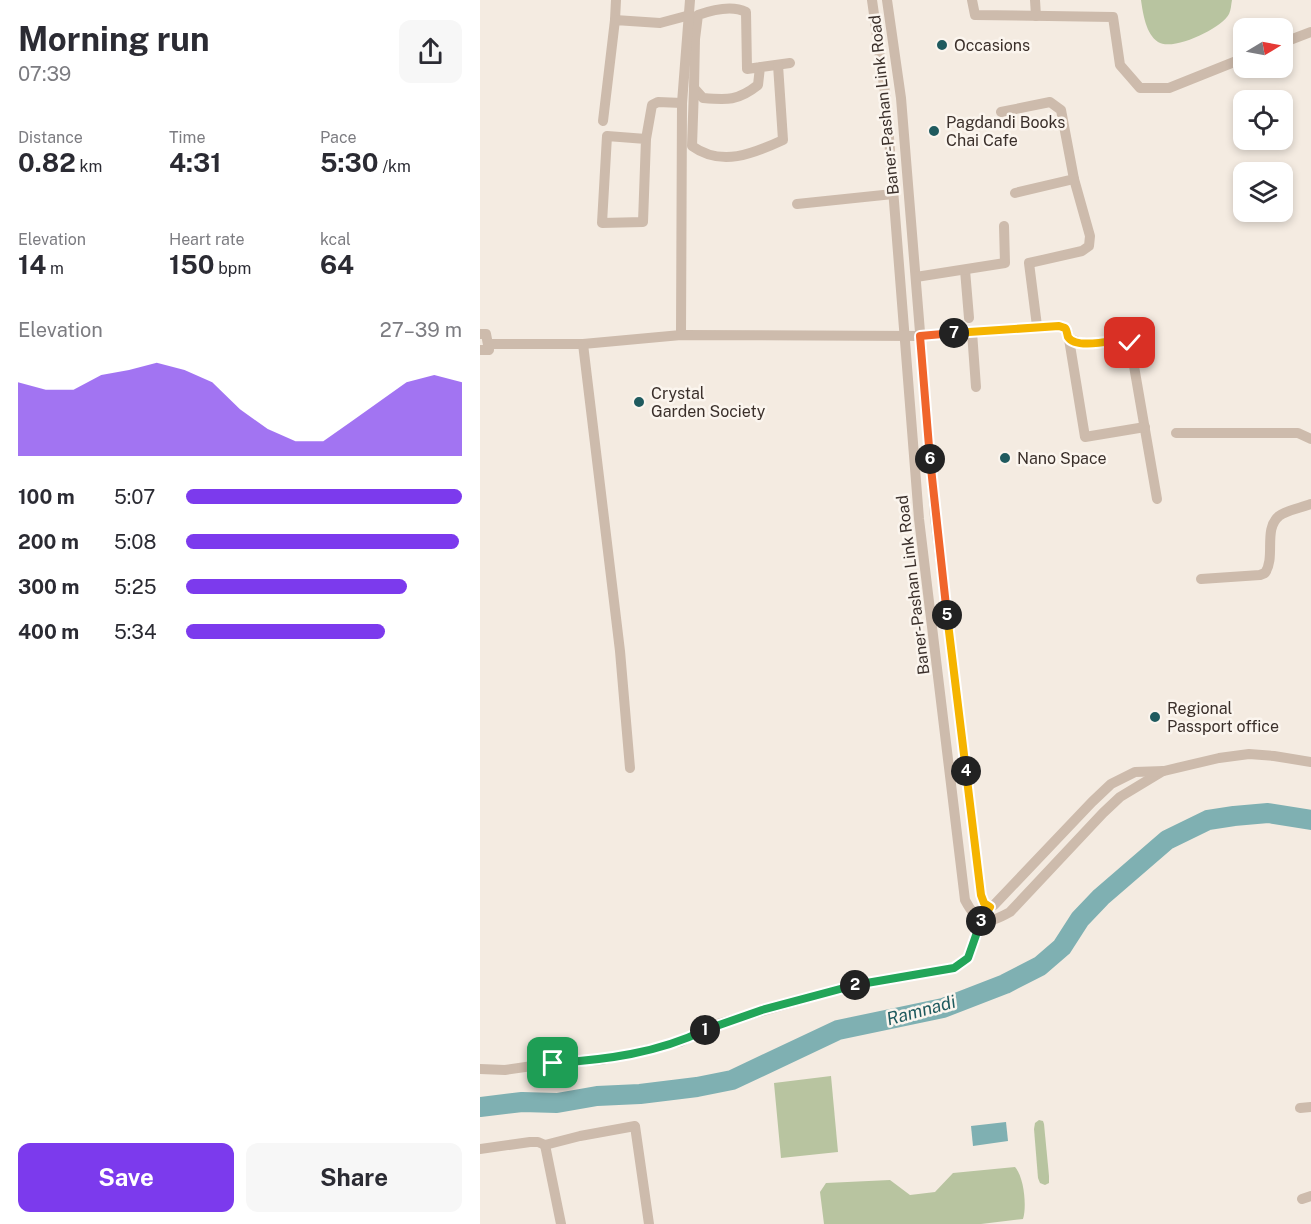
<!DOCTYPE html>
<html lang="en">
<head>
<meta charset="utf-8">
<style>
  :root { --surface:#fff; --page:#f7f7f7; --text:#2b2b33; --muted:#7c7c81; --accent:#7c3aed }
  body { margin:0; font-family:"Public Sans",sans-serif; background:var(--page); color:var(--text); height:100vh; display:flex; flex-direction:column; font-size:22px; white-space:nowrap }
  * { box-sizing:border-box; margin:0 }
  p { font-size:20px; color:var(--muted) }
  .icon { flex:none; width:33px; height:33px; fill:none; stroke:currentColor; stroke-width:2; stroke-linecap:round; stroke-linejoin:round }
  .map { position:relative; flex:1; overflow:hidden }
  .panel { display:flex; flex-direction:column; background:var(--surface); width:480px }
  .panel>* { flex:none }
  .needle { width:39px; rotate:80deg }
  .tools { position:absolute; left:753px; top:18px; display:grid; gap:12px }
  .tools a { display:grid; place-items:center; width:60px; height:60px; border-radius:12px; background:var(--surface); box-shadow:0 3px 9px #0003; font-size:30px }
  .pin { position:absolute; display:grid; place-items:center; width:51px; height:51px; color:#fff; margin:-26px; border-radius:12px; box-shadow:0 3px 9px #0006 }
  .km { position:absolute; width:30px; height:30px; margin:-15px; border-radius:50%; background:#222; color:#fff; font-size:16px; line-height:30px; text-align:center }
  .round { display:grid; place-items:center; flex:none; width:63px; height:63px; border-radius:12px; background:var(--page) }
  .summary { display:flex; align-items:center; justify-content:space-between; height:102px; padding:0 18px }
  h1 { font-size:33px; font-weight:700; line-height:45px }
  .stats { display:grid; grid-template-columns:repeat(3,1fr); gap:9px; height:102px; padding:6px 18px }
  .stats div { display:grid; align-content:center }
  .stats b { font-size:26px; font-weight:700 }
  .stats small { font-size:16px; font-weight:400 }
  .stats p { font-size:16px }
  .chart { height:168px; padding:12px 18px }
  .chart p { display:flex; justify-content:space-between }
  .chart svg { width:100%; height:108px; margin-top:6px; fill:var(--accent); opacity:.7 }
  .cta { display:flex; gap:12px; margin-top:auto; padding:12px 18px }
  .cta a { flex:1; height:69px; border-radius:12px; background:var(--accent); color:#fff; font-size:24px; font-weight:700; line-height:69px; text-align:center }
  .cta a+a { background:var(--page); color:var(--text) }
  ul { padding:0 18px; list-style:none; font-size:20px }
  li { display:grid; grid-template-columns:96px 72px 1fr; align-items:center; height:45px }
  li i { height:15px; border-radius:8px; background:var(--accent) }
  main { display:flex; flex:1; min-height:0 }
  .map>svg:first-child { display:block }
  .green { fill:#b8c4a0 }
  .water { fill:#7fb0b2 }
  .lines { fill:none; stroke-linecap:round; stroke-linejoin:round }
  .river { stroke:#7fb0b2; stroke-width:20 }
  .minor { stroke:#cdbbac; stroke-width:10 }
  .split-1-casing { stroke:#fff; stroke-width:12 }
  .split-2-casing { stroke:#fff; stroke-width:12 }
  .split-3-casing { stroke:#fff; stroke-width:12 }
  .split-4-casing { stroke:#fff; stroke-width:12 }
  .split-5-casing { stroke:#fff; stroke-width:12 }
  .split-6-casing { stroke:#fff; stroke-width:12 }
  .split-7-casing { stroke:#fff; stroke-width:12 }
  .split-8-casing { stroke:#fff; stroke-width:12 }
  .split-1 { stroke:#22a559; stroke-width:8 }
  .split-2 { stroke:#22a559; stroke-width:8 }
  .split-3 { stroke:#22a559; stroke-width:8 }
  .split-4 { stroke:#f5b400; stroke-width:8 }
  .split-5 { stroke:#f5b400; stroke-width:8 }
  .split-6 { stroke:#f0652b; stroke-width:8 }
  .split-7 { stroke:#f0652b; stroke-width:8 }
  .split-8 { stroke:#f5b400; stroke-width:8 }
  .poi-dot { fill:#1f5a5e; stroke:#fbf5ee; stroke-width:2 }
  .labels { text-anchor:middle; dominant-baseline:central; stroke-width:5; stroke-linejoin:round; paint-order:stroke }
  .poi-label { font-size:16px; fill:#3b302b; stroke:#fbf5ee; text-anchor:start }
  .street-label { font-size:16px; fill:#3b302b; stroke:#fbf5ee }
  .water-label { font-size:18px; font-style:italic; fill:#1f5a5e; stroke:#fbf5ee }
</style>
</head>
<body>
<main>
<section class="panel">
<div class="summary"><div><h1>Morning run</h1><p>07:39</p></div><a class="round"><svg class="icon" aria-label="share" viewBox="0 0 24 24"><path d="M12 15V3M7 8l5-5 5 5M5 13v7h14v-7"/></svg></a></div>
<div class="stats">
<div><p>Distance</p><b>0.82<small> km</small></b></div>
<div><p>Time</p><b>4:31</b></div>
<div><p>Pace</p><b>5:30<small> /km</small></b></div>
</div>
<div class="stats">
<div><p>Elevation</p><b>14<small> m</small></b></div>
<div><p>Heart rate</p><b>150<small> bpm</small></b></div>
<div><p>kcal</p><b>64</b></div>
</div>
<div class="chart"><p><span>Elevation</span>27–39 m</p>
<svg viewBox="0 0 160 44" preserveAspectRatio="none"><path d="M0 44V14L10 17L20 17L30 11L40 9L50 6L60 9L70 14L80 25L90 33L100 38L110 38L120 30L130 22L140 14L150 11L160 14V44z"/></svg>
</div>
<ul>
<li><b>100 m</b>5:07<i style="width:100%"></i></li>
<li><b>200 m</b>5:08<i style="width:99%"></i></li>
<li><b>300 m</b>5:25<i style="width:80%"></i></li>
<li><b>400 m</b>5:34<i style="width:72%"></i></li>
</ul>
<div class="cta"><a>Save</a><a>Share</a></div>
</section>
<div class="map">
<svg width="831" height="1224" viewBox="0 0 831 1224">
  <rect width="100%" height="100%" fill="#f4ebe1"/>
  <g class="green">
    <path d="M661,0H752C751,5 751,10 749,14C742,28 693,52 678,42C666,34 663,14 661,0Z"/>
    <polygon points="351,1076 358,1152 301,1158 294,1083"/>
    <polygon points="559,1120 563,1121 564,1124 569,1176 569,1183 565,1185 560,1183 558,1178 554,1129 555,1123"/>
    <path d="M535,1167C544,1177 547,1206 543,1219L501,1224H344L340,1192L346,1183L410,1180L430,1195L455,1192L473,1173Z"/>
  </g>
  <polygon class="water" points="526,1122 528,1141 493,1146 491,1126"/>
  <g class="lines">
    <polyline class="river" points="0,1107 42,1102 77,1103 117,1096 160,1094 217,1087 252,1080 358,1030 463,1008 525,984 560,966 582,947 600,919 621,897 687,840 728,820 754,816 788,813 831,820"/>
    <g class="minor">
      <path d="M392,0L406,100L439,519L485,900C498,925 507,925 530,912L623,813L640,797L683,771"/>
      <polyline points="407,0 421,98 455,517 501,895 504,903 510,907 514,905 612,802 631,784 655,772 684,771 739,758 769,754 794,756 831,762"/>
      <polyline points="492,0 495,15 633,17 640,65 660,88 689,88 764,58"/>
      <polyline points="555,0 556,16"/>
      <polyline points="135,20 136,0"/>
      <polyline points="802,43 831,32"/>
      <path d="M280,67L278,85C258,101 247,100 223,98L214,88L215,39L218,15C232,10 252,5 266,12L267,69L310,63"/>
      <path d="M214,88L212,146C241,167 273,154 303,140L298,65"/>
      <polyline points="521,112 570,102 581,110 594,179 535,193"/>
      <polyline points="123,121 135,20 180,23 210,15"/>
      <polygon points="127,136 166,139 163,222 122,223"/>
      <polyline points="166,139 172,105 178,102 202,103"/>
      <polyline points="317,204 413,194"/>
      <polyline points="485,270 489,318"/>
      <polyline points="436,277 525,263 524,226"/>
      <polyline points="557,326 549,263 602,251 609,246 610,236 594,179"/>
      <polyline points="492,332 496,387"/>
      <polyline points="0,334 6,334 9,350 0,350"/>
      <polyline points="201,335 202,103 210,0"/>
      <path d="M588,337C605,349 627,341 646,339L650,343L677,499"/>
      <polyline points="8,344 103,344 201,335 440,336 579,326 585,328 588,333 605,437 665,427"/>
      <polyline points="103,344 140,651 150,768"/>
      <polyline points="696,433 818,433 831,439"/>
      <path d="M721,579L780,575L785,573C796,557 783,529 799,516C807,510 821,508 831,504"/>
      <polyline points="0,1069 25,1070 73,1063 122,1060 200,1042 234,1025 374,985 474,968 488,958 505,915"/>
      <polyline points="820,1108 831,1107"/>
      <polyline points="65,1145 81,1224"/>
      <polyline points="0,1149 50,1142 58,1142 65,1145 100,1136 155,1126 169,1224"/>
      <polyline points="822,1199 831,1196"/>
    </g>
  </g>
  <g class="lines">
    <defs>
      <path id="split-1" d="M73,1063C125,1060 178,1053 225,1030"/>
      <polyline id="split-2" points="225,1030 282,1010 375,985"/>
      <polyline id="split-3" points="375,985 474,968 488,958 501,921"/>
      <polyline id="split-4" points="486,771 501,895 504,903 510,907 501,921"/>
      <polyline id="split-5" points="467,615 486,771"/>
      <polyline id="split-6" points="450,459 467,615"/>
      <polyline id="split-7" points="450,459 440,336 474,333"/>
      <path id="split-8" d="M474,333L579,326L585,328C587,330 587,334 588,337C596,350 633,340 646,339L650,343"/>
    </defs>
    <use href="#split-1" class="split-1-casing"/>
    <use href="#split-2" class="split-2-casing"/>
    <use href="#split-3" class="split-3-casing"/>
    <use href="#split-4" class="split-4-casing"/>
    <use href="#split-5" class="split-5-casing"/>
    <use href="#split-6" class="split-6-casing"/>
    <use href="#split-7" class="split-7-casing"/>
    <use href="#split-8" class="split-8-casing"/>
    <use href="#split-1" class="split-1"/>
    <use href="#split-2" class="split-2"/>
    <use href="#split-3" class="split-3"/>
    <use href="#split-4" class="split-4"/>
    <use href="#split-5" class="split-5"/>
    <use href="#split-6" class="split-6"/>
    <use href="#split-7" class="split-7"/>
    <use href="#split-8" class="split-8"/>
  </g>
  <g class="poi-dot">
    <circle cx="462" cy="45" r="6"/>
    <circle cx="454" cy="131" r="6"/>
    <circle cx="159" cy="402" r="6"/>
    <circle cx="525" cy="458" r="6"/>
    <circle cx="675" cy="717" r="6"/>
  </g>
  <g class="labels">
    <g class="poi-label">
      <text x="474" y="45">Occasions</text>
      <text x="466" y="122">Pagdandi Books<tspan x="466" dy="18">Chai Cafe</tspan></text>
      <text x="171" y="393">Crystal<tspan x="171" dy="18">Garden Society</tspan></text>
      <text x="537" y="458">Nano Space</text>
      <text x="687" y="708">Regional<tspan x="687" dy="18">Passport office</tspan></text>
    </g>
    <g class="street-label">
      <text transform="translate(404 105) rotate(-96)">Baner-Pashan Link Road</text>
      <text transform="translate(433 585) rotate(-97)">Baner-Pashan Link Road</text>
    </g>
    <g class="water-label">
      <text transform="translate(441 1010) rotate(-15)">Ramnadi</text>
    </g>
  </g>
</svg>
<div class="tools">
<a><svg class="needle" viewBox="-14 -14 28 28"><path d="M0-13l5 13h-10z" fill="#e53935"/><path d="M0 13l5-13h-10z" fill="#7c7c81"/></svg></a>
<a><svg class="icon" aria-label="locate" viewBox="0 0 24 24"><circle cx="12" cy="12" r="6"/><path d="M12 2v4M12 18v4M2 12h4M18 12h4"/></svg></a>
<a><svg class="icon" aria-label="layers" viewBox="0 0 24 24"><path d="M12 4l9 5-9 5-9-5zM3 14l9 5 9-5"/></svg></a>
</div>
<div class="pin" style="left:73px;top:1063px;background:#1e9e55"><svg class="icon" aria-label="arrive" viewBox="0 0 24 24"><path d="M6 21V4h12l-3 4 3 4H6"/></svg></div>
<div class="pin" style="left:650px;top:343px;background:#d93025"><svg class="icon" aria-label="check" viewBox="0 0 24 24"><path d="M5 12l5 5 9-10"/></svg></div>
<b class="km" style="left:225px;top:1030px">1</b>
<b class="km" style="left:375px;top:985px">2</b>
<b class="km" style="left:501px;top:921px">3</b>
<b class="km" style="left:486px;top:771px">4</b>
<b class="km" style="left:467px;top:615px">5</b>
<b class="km" style="left:450px;top:459px">6</b>
<b class="km" style="left:474px;top:333px">7</b>
</div>
</main>
</body>
</html>
